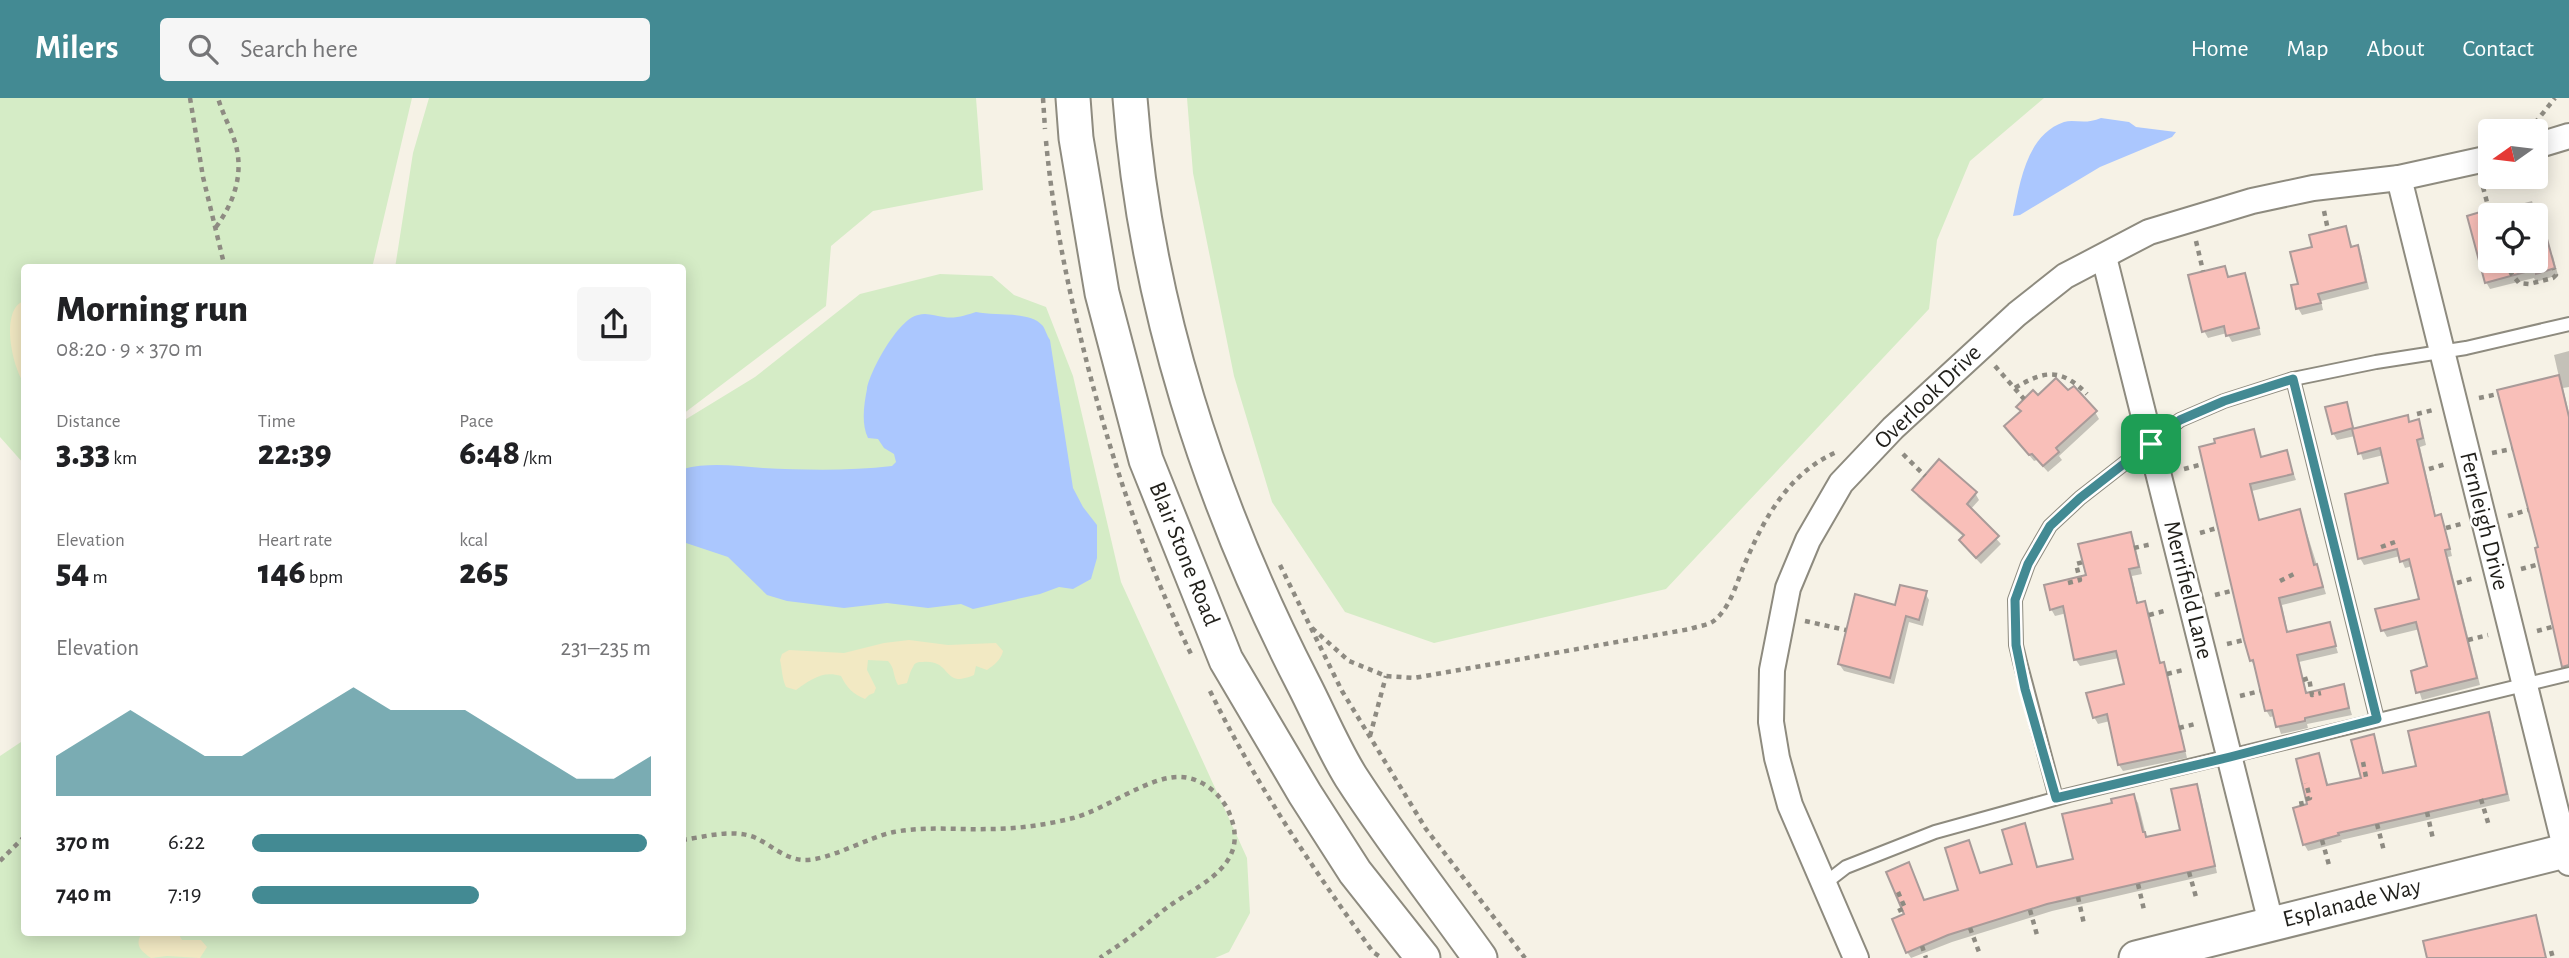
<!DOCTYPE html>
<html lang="en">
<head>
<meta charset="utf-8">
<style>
  :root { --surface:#fff; --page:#f6f6f6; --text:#202124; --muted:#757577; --accent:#438a93 }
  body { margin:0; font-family:"Alegreya Sans",sans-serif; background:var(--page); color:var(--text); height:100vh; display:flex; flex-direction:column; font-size:26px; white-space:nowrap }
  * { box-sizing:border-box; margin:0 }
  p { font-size:23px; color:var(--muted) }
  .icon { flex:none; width:38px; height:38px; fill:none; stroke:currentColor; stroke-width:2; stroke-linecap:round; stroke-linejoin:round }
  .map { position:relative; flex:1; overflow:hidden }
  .sheet { position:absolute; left:21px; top:166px; width:665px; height:672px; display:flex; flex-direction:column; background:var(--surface); border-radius:7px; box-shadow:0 4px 18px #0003 }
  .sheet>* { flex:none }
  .needle { width:46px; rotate:256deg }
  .fabs { position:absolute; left:2478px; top:21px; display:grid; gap:14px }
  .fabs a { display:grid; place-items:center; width:70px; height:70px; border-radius:7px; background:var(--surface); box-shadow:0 4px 18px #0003; font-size:35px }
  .pin { position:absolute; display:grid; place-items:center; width:60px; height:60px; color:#fff; margin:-30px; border-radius:14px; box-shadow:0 4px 10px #0006 }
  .round { display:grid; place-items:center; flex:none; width:74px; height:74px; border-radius:7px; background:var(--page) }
  .overview { display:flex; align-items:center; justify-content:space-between; height:119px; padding:0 35px }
  h1 { font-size:38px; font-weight:800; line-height:52px }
  .stats { display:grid; grid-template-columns:repeat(3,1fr); gap:10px; height:119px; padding:7px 35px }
  .stats div { display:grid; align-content:center }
  .stats b { font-size:35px; font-weight:800 }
  .stats small { font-size:19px; font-weight:400 }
  .stats p { font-size:19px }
  .chart { height:196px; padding:14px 35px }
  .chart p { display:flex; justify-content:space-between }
  .chart svg { width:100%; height:126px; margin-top:7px; fill:var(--accent); opacity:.7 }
  ul { padding:0 35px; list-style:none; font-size:23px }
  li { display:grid; grid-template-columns:112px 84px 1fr; align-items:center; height:52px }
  li i { height:18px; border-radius:9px; background:var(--accent) }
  header { display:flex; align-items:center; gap:42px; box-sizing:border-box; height:98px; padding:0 35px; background:var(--accent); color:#fff }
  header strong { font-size:33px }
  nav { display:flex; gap:38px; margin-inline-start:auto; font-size:24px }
  .search { width:490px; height:63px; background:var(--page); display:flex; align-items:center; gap:18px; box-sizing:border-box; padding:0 24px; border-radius:7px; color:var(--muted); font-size:26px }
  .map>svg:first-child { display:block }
  .green { fill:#d5ecc6 }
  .sand { fill:#f2e9c3 }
  .water { fill:#abc7fe }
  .shadow { fill:#0003; fill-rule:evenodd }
  .building { fill:#f9bfb9; stroke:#a99b99; stroke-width:2 }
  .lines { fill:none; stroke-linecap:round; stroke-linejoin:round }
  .lane-casing { stroke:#8e8b7f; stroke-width:16 }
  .street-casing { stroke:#8e8b7f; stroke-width:28 }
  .secondary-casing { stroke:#8e8b7f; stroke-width:37 }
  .path { stroke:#8e8b82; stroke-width:4.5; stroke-dasharray:5 5; stroke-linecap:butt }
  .lane { stroke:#fff; stroke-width:12 }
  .street { stroke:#fff; stroke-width:24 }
  .secondary { stroke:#fff; stroke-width:33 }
  .route-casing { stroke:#fff; stroke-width:14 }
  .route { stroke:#438a93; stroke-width:9 }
  .labels { text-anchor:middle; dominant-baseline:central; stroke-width:5; stroke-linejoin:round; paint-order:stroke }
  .street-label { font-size:24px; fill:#201f1a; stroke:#fff }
</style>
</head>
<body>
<header>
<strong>Milers</strong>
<div class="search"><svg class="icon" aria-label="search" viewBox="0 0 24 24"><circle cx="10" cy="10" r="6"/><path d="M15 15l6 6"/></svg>Search here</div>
<nav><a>Home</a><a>Map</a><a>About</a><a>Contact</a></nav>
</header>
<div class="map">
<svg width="2569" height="860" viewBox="0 0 2569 860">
  <rect width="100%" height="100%" fill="#f6f2e6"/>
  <g class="green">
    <polygon points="0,0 412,0 372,170 24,170 24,366 0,339"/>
    <polygon points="429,0 976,0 983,92 873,113 831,148 826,208 683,316 682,170 395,170 413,55"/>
    <polygon points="1187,0 2044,0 1970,63 1937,142 1929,211 1666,491 1434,545 1345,514 1272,404 1234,278 1193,75"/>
    <polygon points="940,176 992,178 1014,197 1046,209 1073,278 1121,484 1247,760 1250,815 1229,854 1215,860 0,860 0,658 24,642 24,835 682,835 683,323 755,279 860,196"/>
  </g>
  <g class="sand">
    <path d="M24,203V231L22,234L24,285C12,268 0,211 24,203Z"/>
    <path d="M909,542L948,547L996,545L1003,553C1001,562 994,567 987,572L976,568L974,577C970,579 962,581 958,581C944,579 946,562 923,564C918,564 915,564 913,569C910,573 909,580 907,585L898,587C893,579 895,570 888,563L868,562L867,572L876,590L874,595L869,597L865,601C853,596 847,590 841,578C823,572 810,582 796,592L786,589C782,581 782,570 780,562L782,556L789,552L844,555L884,545Z"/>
    <path d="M142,835H178L182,842H201L207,849L200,860L167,858L151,860C141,853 134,847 142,835Z"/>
  </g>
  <g class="water">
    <path d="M2101,20L2129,24L2136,29L2176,34L2172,39L2100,69L2020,117L2013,118C2020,86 2026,37 2064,24C2075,21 2085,27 2101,20Z"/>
    <path d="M976,214C995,218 1030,213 1042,227C1045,230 1047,238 1050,242L1073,390L1083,409L1097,427V460L1091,481L1073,491L1059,489L1040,496L973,511L961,506L928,510L887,505L844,510L787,503L767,497L728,459L683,444V371C710,364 735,368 763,370C805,372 850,373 892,368L896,364L894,356L884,350L878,341L868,340C861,326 864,306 867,291C870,273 898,221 918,217C927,214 935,218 944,219C956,221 966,217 976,214Z"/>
  </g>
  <g class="shadow">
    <path d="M2532,103L2547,152L2553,158L2558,177L2536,184L2534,180L2490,191L2486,184L2469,120ZM2490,117H2536V163H2490Z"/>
    <polygon points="2345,130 2353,150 2357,149 2361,156 2369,191 2321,203 2323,212 2302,217 2298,210 2300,187 2314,150"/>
    <polygon points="2224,170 2229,181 2244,177 2248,184 2261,237 2232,244 2227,235 2208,240 2204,233"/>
    <polygon points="2569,253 2569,289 2563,290 2569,315 2569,548 2540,451 2559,279 2554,257"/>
    <polygon points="2068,295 2095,314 2099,321 2059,358 2062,362 2048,374 2037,362 2034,363 2006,329 2022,315 2018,309 2037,299"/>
    <polygon points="2346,306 2355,332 2407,319 2410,325 2418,323 2422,330 2426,347 2420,349 2436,419 2440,418 2444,425 2452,458 2448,459 2480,587 2422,602 2413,574 2429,570 2420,531 2387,539 2383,532 2421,502 2413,468 2405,470 2400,458 2364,467 2360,460 2390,386 2384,357 2363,362 2355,338 2337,342 2333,335"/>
    <polygon points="2253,333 2262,360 2286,354 2296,382 2252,393 2260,423 2300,413 2326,496 2282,507 2288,535 2329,526 2338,555 2299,564 2307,596 2343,588 2352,617 2307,626 2308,630 2281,636 2275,618 2270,619 2266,612 2255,569 2251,562 2201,351"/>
    <polygon points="1914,392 1975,395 1979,402 1970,412 2001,446 1981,466 1965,449 1961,442 1964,439 1918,399"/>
    <polygon points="2130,436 2134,443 2142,476 2132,478 2138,506 2144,505 2148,512 2161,567 2163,566 2167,573 2187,660 2123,673 2119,667 2110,623 2098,626 2094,619 2126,587 2119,560 2080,568 2076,562 2067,515 2055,518 2051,511 2088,479"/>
    <polygon points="1925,495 1929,502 1923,528 1909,524 1894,586 1844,573 1839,566 1896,509"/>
    <polygon points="2488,616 2492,623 2510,703 2341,742 2342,744 2308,753 2304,746 2319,657 2329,689 2363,681 2373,639 2385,677 2418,670"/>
    <polygon points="2196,688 2200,695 2217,775 2052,813 1952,844 1911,860 1907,854 1906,817 1924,804 1960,793 1968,744 1981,777 2014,768 2024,727 2038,771 2075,762 2114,706 2134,698 2138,705 2147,741 2182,733"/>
  </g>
  <g class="building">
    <polygon points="2490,111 2490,163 2536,163 2536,120 2541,119 2555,170 2536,176 2536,171 2485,185 2467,118"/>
    <polygon points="2346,128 2351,149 2358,147 2366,184 2318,196 2321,205 2296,211 2291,187 2298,186 2290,154 2312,149 2309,137"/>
    <polygon points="2225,168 2228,179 2245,175 2259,230 2226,238 2224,228 2202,234 2188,177"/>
    <polygon points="2559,277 2569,319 2569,567 2562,569 2535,450 2538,449 2497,292"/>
    <polygon points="2056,280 2068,292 2074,288 2097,313 2056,350 2059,354 2043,368 2032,356 2029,357 2004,328 2021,313 2016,309 2033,292 2038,297"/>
    <polygon points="2347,304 2353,330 2332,336 2325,309"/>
    <polygon points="2408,317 2409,324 2419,321 2423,340 2417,342 2435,418 2441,416 2450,451 2445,452 2477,580 2416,595 2411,573 2427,568 2416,524 2381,533 2375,511 2419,501 2409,461 2400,464 2397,451 2358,461 2345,396 2388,385 2380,350 2358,356 2352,331"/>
    <polygon points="2254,331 2261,359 2287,352 2293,376 2250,386 2259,422 2300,411 2314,467 2317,466 2323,489 2279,500 2287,534 2330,524 2336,548 2297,557 2306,595 2344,586 2349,610 2305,620 2305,623 2276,629 2272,612 2265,613 2253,562 2250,563 2244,542 2199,349 2215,345 2214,341"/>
    <polygon points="1939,361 1977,394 1967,406 1999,438 1976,460 1959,442 1964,437 1912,392"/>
    <polygon points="2131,434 2139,469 2129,471 2137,505 2145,503 2160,565 2164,564 2185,653 2118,667 2107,616 2093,620 2086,595 2124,586 2116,553 2074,562 2063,508 2050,512 2044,487 2086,477 2078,446"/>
    <polygon points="1900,487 1927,493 1919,522 1906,518 1890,580 1838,566 1855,496 1895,507"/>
    <polygon points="2489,614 2507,696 2338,735 2339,737 2303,747 2293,710 2307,706 2296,661 2319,655 2327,687 2361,680 2351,642 2374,636 2383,675 2416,668 2408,633"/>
    <polygon points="2197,686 2215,768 2047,806 1948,837 1906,855 1892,821 1904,816 1886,774 1909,764 1924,802 1958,792 1945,750 1969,742 1980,775 2012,766 2002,732 2025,725 2037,769 2073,761 2062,716 2112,705 2111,701 2134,696 2143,734 2145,734 2146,739 2180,732 2171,691"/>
    <polygon points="2536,817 2546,860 2427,860 2423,843"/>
  </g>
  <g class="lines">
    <defs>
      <g id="lane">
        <polyline points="2293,281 2377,621"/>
        <polyline points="2056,700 2020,564 2016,547 2015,502 2028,466 2050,428 2080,400 2180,322 2224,303 2293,281 2376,264 2466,250 2569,226"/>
        <polyline points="1824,786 1846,769 1935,734 2069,697 2569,576"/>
      </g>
      <g id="street">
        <polyline points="2536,48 2569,38"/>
        <polyline points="2399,80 2569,765"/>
        <polyline points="2104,159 2271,825"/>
        <polyline points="1856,860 1790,707 1777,660 1771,624 1772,572 1788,490 1808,442 1841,385 1893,330 2017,216 2065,178 2149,134 2252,103 2313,90 2399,80 2490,60"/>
      </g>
      <g id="secondary">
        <polyline points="1073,0 1076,40 1102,195 1146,362 1226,562 1305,696 1355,774 1423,860"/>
        <path d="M1130,0C1145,204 1210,404 1303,585C1319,616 1333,650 1351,679C1391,741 1437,800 1480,860"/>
        <polyline points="2136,860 2569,752"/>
      </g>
    </defs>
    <use href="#lane" class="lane-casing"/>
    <use href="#street" class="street-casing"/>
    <use href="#secondary" class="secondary-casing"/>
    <g class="path">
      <polyline points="190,0 203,79 225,170"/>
      <polyline points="1043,0 1045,31"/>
      <polyline points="2535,25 2555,0"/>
      <path d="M1046,43C1053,119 1069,195 1088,269C1114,370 1147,467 1193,560"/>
      <polyline points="2483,89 2489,112"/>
      <polyline points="2324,113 2328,132"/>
      <path d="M216,129C235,103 245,73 234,41C229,27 222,14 218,0"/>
      <polyline points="2196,143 2203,173"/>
      <polyline points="2507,163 2511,175 2519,185 2529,186 2553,180 2556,177 2554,171"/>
      <polyline points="1995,268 2024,301"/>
      <path d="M2015,290C2046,271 2062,271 2087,296"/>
      <polyline points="2479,300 2498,296"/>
      <polyline points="2417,316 2433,312"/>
      <polyline points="2492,355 2512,351"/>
      <polyline points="1903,356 1925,378"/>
      <polyline points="2184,371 2203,366"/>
      <polyline points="2429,371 2446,366"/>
      <polyline points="2508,418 2528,412"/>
      <polyline points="2446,430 2461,426"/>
      <polyline points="2200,435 2217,430"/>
      <polyline points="2381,449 2395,444"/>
      <polyline points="2134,450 2152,446"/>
      <polyline points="1280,467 1342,593 1426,731 1525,860"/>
      <polyline points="2521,471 2540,466"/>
      <polyline points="2280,483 2296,475"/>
      <polyline points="2068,485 2080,482 2076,466 2083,464"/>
      <polyline points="2457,485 2474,480"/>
      <polyline points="2215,497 2231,493"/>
      <polyline points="2149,517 2168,512"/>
      <polyline points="1805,523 1846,532"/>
      <path d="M1312,530L1349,563L1386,578L1414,580L1690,531C1698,528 1710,527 1715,522C1730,509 1736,487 1743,470C1763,422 1788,374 1839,353"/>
      <polyline points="2537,533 2552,529"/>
      <polyline points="2468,542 2488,537"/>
      <polyline points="2227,546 2244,542"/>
      <polyline points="2167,576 2183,572"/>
      <polyline points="2303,582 2309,580 2312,597 2321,595"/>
      <path d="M1210,593C1257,688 1311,768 1373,854L1382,860"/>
      <polyline points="2240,598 2260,593"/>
      <polyline points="2179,630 2195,626"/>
      <polyline points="1370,638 1386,578"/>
      <polyline points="2363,664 2366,679"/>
      <polyline points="2481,701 2489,728"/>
      <polyline points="2302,708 2301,703 2310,700 2306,685"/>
      <polyline points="2427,714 2433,741"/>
      <polyline points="2377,726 2384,753"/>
      <path d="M682,742C705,739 733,730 756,740C771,747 785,761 803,762C829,763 868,739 894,734C926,728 957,732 989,731C1017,731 1046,727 1073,720C1105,712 1150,677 1181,679C1201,680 1218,694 1227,710C1253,763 1208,782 1172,806C1156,817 1142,831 1126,842C1117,849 1108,854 1100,860"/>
      <polyline points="2322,742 2329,767"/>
      <polyline points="0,763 24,739"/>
      <polyline points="2189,774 2196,799"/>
      <polyline points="2138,786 2144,812"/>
      <polyline points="1898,794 1905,810 1898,813 1899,818"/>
      <polyline points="2078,799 2084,826"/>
      <polyline points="2030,812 2037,837"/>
      <polyline points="1970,830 1979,854"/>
      <polyline points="1922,848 1926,860"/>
      <polyline points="2551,853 2553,860"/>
    </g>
    <use href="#lane" class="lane"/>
    <use href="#street" class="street"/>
    <use href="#secondary" class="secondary"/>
  </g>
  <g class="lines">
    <defs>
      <polygon id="route" points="2293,281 2377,621 2230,659 2056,700 2025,591 2016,547 2015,502 2028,466 2050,428 2080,400 2180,322 2224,303"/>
    </defs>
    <use href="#route" class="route-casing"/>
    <use href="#route" class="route"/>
  </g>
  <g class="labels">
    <g class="street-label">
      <text transform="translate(1928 299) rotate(-44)">Overlook Drive</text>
      <text transform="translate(2484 423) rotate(76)">Fernleigh Drive</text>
      <text transform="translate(1184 456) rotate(68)">Blair Stone Road</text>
      <text transform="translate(2188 492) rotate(76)">Merrifield Lane</text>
      <text transform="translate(2352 805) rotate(-14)">Esplanade Way</text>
    </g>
  </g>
</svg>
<div class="fabs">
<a><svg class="needle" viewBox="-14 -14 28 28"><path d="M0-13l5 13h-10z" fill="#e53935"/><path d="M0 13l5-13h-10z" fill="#757577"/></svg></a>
<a><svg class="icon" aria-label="locate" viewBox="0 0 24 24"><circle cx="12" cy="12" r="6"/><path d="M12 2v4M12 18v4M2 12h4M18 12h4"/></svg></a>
</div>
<div class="pin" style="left:2151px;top:346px;background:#1e9e55"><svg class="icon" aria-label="arrive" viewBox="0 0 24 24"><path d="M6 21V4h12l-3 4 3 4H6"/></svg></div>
<section class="sheet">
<div class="overview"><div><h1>Morning run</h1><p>08:20 · 9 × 370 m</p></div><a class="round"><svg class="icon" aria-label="share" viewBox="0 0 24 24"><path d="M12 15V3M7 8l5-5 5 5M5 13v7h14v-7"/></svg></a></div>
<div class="stats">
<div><p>Distance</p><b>3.33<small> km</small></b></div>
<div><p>Time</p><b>22:39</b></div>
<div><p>Pace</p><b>6:48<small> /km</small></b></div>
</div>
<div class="stats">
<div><p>Elevation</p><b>54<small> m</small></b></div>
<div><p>Heart rate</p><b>146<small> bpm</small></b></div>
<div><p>kcal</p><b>265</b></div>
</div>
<div class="chart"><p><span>Elevation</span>231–235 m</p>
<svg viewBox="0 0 160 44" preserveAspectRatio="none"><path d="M0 44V30L10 22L20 14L30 22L40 30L50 30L60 22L70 14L80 6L90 14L100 14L110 14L120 22L130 30L140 38L150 38L160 30V44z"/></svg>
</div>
<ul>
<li><b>370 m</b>6:22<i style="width:99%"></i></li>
<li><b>740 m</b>7:19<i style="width:57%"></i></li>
</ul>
</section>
</div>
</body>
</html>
